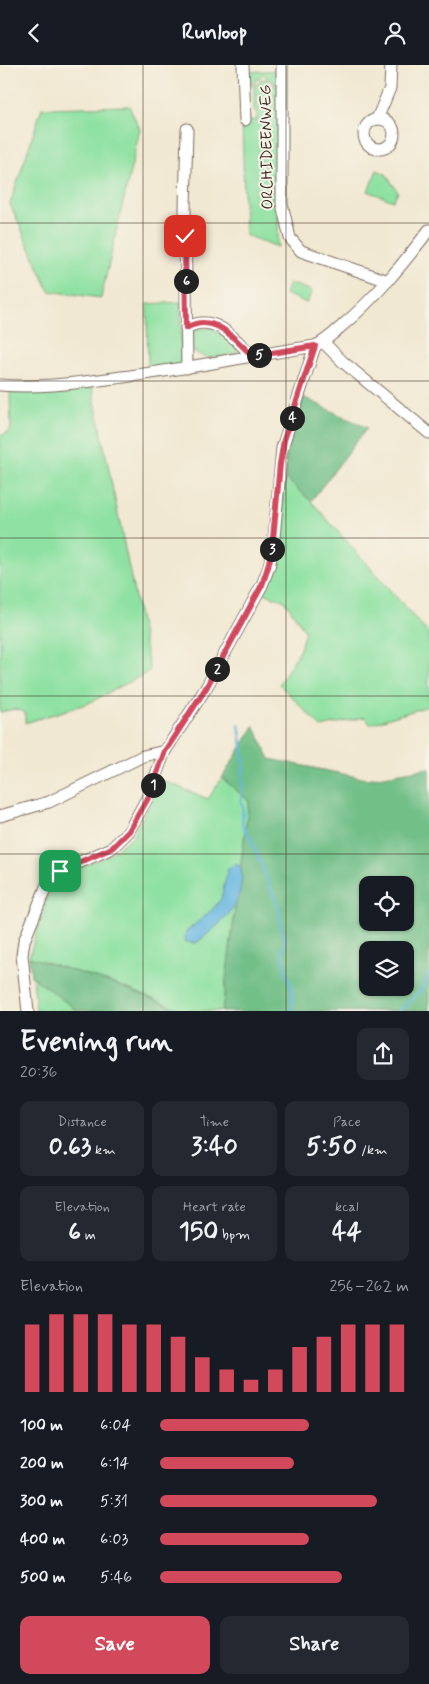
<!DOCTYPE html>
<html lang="en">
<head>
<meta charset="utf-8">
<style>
  :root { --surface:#171b24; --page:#242831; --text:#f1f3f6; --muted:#9ea1a6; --accent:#d1495b }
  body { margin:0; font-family:Mynerve,sans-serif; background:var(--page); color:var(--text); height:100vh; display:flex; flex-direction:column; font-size:19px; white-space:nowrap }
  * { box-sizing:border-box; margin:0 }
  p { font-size:16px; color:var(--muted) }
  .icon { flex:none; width:28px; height:28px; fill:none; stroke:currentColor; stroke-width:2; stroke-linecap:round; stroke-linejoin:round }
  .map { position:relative; height:946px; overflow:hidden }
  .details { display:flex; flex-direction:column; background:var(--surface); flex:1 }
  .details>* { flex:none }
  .fabs { position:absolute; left:359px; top:811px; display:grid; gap:10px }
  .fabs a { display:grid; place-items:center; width:55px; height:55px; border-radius:10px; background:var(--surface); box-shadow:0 1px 4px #0004; font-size:25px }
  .pin { position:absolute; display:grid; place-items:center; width:42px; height:42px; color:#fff; margin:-21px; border-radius:10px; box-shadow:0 2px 8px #0006 }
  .km { position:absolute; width:25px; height:25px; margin:-12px; border-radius:50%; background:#222; color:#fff; font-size:14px; line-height:25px; text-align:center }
  .round { display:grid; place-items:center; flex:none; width:52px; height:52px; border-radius:10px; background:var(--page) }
  .head { display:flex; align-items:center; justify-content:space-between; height:85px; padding:0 20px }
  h1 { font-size:28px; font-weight:700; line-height:38px }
  .metrics { display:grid; grid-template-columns:repeat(3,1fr); gap:8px; height:85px; padding:5px 20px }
  .metrics div { display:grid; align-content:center; border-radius:10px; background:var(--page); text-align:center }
  .metrics b { font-size:25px; font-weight:700 }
  .metrics small { font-size:14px; font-weight:400 }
  .metrics p { font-size:14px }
  .chart { height:140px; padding:10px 20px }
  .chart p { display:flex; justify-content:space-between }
  .chart svg { width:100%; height:90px; margin-top:5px; stroke:var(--accent); stroke-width:6 }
  .cta { display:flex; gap:10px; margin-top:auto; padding:10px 20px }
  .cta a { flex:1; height:58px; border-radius:10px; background:var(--accent); color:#fff; font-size:20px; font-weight:700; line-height:58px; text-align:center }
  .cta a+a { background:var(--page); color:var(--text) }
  ul { padding:0 20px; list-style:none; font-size:16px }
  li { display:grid; grid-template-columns:80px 60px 1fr; align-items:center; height:38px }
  li i { height:12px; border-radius:6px; background:var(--accent) }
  header { display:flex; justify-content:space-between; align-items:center; height:65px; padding:0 20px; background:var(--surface); font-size:22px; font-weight:700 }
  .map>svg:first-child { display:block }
  .green { fill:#8ee1a2; stroke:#648660 }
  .forest { fill:#72bf88; stroke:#567453; fill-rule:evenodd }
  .water { fill:#65b6e0; stroke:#50707f }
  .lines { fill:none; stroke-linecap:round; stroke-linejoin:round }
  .stream { stroke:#65b6e0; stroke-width:2.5 }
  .minor-casing { stroke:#7b6c5d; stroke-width:13 }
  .minor { stroke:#fff; stroke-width:11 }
  .route-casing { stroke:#fff; stroke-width:10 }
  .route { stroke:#d1495b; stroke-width:6 }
  .grid { fill:none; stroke:#3b2a1e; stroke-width:1; stroke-opacity:0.55 }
  .labels { text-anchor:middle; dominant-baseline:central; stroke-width:4; stroke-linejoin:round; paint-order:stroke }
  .street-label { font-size:16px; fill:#3b2a1e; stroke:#f7f3e8 }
</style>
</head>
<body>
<header><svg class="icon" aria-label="back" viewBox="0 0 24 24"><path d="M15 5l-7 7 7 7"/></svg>Runloop<svg class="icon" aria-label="person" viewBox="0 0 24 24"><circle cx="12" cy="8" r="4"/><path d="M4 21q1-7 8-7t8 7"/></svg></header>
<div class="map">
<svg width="429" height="947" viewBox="0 0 429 947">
  <rect width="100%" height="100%" fill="#f7f3e8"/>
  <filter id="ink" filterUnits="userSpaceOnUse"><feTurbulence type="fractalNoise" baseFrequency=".02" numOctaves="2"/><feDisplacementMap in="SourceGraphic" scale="10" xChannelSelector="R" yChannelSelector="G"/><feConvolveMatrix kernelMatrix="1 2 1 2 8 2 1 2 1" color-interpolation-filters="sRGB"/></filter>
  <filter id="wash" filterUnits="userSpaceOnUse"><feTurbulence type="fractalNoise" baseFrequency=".0096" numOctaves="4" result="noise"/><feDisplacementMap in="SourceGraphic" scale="20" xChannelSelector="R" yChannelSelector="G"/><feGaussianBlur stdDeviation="1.12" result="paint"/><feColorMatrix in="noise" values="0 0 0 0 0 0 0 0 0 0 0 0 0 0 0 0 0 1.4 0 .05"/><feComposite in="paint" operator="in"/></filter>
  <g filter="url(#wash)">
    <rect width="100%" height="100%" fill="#f1e8d1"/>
    <g class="green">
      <polygon points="282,5 282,18 273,18 263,9 252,19 244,19 243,7"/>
      <polygon points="260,14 267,14 267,19 279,21 278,182 245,170 242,56 257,55 257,46 254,46 254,19 260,19"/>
      <polygon points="129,41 140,64 101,233 49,226 10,139 42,43"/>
      <polygon points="377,105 386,109 398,127 393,136 368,126"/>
      <polygon points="289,218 312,226 307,238 285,229"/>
      <polygon points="181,237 181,302 148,305 147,239"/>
      <path d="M212,263L237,283V288C222,292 198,298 190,280L191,271L195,264Z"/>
      <polygon points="92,322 150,606 89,638 25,658 25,647 15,644 0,647 0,371 7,368 11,363 10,328 22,326 61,326"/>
      <polygon points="285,413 311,436 429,569 429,641 370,659 365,652 321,662 279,619 299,587 305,566 285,536 264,528 276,499"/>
      <polygon points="222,713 249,736 222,946 184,946 115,919 29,892 51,819 66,808 109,790 133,771 162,715 208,734"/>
      <polygon points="33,912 78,946 36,946"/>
    </g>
    <g class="forest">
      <polygon points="303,332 367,363 311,436 285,413 286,389"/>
      <path d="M254,661L270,694L367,714L429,703V946L222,947L249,736L222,713ZM368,820H405V858H368ZM368,885H405V922H368Z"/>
      <polygon points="29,892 115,919 184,946 78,946 31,911"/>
    </g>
    <path class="water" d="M236,799L241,802C246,840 223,857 196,878L186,877L185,872L186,867L213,844L221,834L228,803Z"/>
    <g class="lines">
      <g class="stream">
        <polyline points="239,659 244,695 241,737 243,744 242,760 250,772 279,843 281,865 285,872 285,878 282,887 286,906 292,925 292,947"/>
        <polyline points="398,947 420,927 429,908"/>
      </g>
    </g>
  </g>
  <g filter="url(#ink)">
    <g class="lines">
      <defs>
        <g id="minor">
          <polyline points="243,0 245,55"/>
          <polyline points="282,0 282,139 290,173 301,186 388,216"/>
          <polyline points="377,54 390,23 391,0"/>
          <circle cx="379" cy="69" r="15"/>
          <path d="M186,263C215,247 233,273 253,291"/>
          <polyline points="323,277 343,297 429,368"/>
          <polyline points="187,303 185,144 187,64"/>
          <path d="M0,320C36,323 71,319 107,314C177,306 246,291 315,281C326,276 334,268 343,260C376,232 403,199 429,165"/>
          <polyline points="0,751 49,737 143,691 165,686"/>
          <polyline points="28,947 22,890 24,876 46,822 49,816 60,806 112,783 129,766 147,733 165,686 206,623 262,520 269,502 273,484 282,383 315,281"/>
        </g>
      </defs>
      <use href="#minor" class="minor-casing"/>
      <use href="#minor" class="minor"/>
    </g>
  </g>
  <g class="lines" filter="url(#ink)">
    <defs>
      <path id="route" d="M60,806L112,783L129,766L148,733L165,686L206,623L262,520L268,502L272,484L280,399L284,375L315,281L253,291C233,273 215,247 186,263L185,171"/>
    </defs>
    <use href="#route" class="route-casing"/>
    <use href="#route" class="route"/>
  </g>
  <path class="grid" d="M143,0V947M286,0V947M0,158H429M0,316H429M0,473H429M0,631H429M0,789H429"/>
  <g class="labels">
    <g class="street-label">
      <text transform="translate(267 82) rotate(-91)">ORCHIDEENWEG</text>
    </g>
  </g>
</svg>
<div class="fabs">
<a><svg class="icon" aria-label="locate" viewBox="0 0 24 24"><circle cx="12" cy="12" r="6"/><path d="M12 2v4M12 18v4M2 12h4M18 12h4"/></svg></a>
<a><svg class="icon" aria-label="layers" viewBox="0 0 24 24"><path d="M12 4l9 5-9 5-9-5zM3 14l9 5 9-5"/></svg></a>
</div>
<div class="pin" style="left:60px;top:806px;background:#1e9e55"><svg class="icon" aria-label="arrive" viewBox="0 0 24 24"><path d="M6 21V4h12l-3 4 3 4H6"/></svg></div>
<div class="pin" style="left:185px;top:171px;background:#d93025"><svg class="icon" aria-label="check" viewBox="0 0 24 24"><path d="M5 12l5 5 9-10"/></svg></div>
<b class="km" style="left:153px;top:720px">1</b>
<b class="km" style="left:217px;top:604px">2</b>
<b class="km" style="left:272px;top:484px">3</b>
<b class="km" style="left:292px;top:353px">4</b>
<b class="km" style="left:259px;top:290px">5</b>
<b class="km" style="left:186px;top:216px">6</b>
</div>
<section class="details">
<div class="head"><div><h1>Evening run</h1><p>20:36</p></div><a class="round"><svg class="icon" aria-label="share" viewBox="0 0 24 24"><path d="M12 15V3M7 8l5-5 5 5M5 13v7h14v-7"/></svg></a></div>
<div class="metrics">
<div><p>Distance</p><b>0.63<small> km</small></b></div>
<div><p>Time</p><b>3:40</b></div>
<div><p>Pace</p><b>5:50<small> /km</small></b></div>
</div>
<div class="metrics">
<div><p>Elevation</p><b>6<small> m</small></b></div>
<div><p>Heart rate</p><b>150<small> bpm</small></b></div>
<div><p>kcal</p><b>44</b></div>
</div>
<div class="chart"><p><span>Elevation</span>256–262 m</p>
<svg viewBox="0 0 160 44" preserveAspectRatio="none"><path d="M5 44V11M15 44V6M25 44V6M35 44V6M45 44V11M55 44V11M65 44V17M75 44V27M85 44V33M95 44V38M105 44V33M115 44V22M125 44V17M135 44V11M145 44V11M155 44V11"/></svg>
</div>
<ul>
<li><b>100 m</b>6:04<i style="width:60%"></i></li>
<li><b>200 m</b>6:14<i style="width:54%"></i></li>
<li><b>300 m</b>5:31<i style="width:87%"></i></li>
<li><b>400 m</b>6:03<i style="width:60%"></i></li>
<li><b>500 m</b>5:46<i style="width:73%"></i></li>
</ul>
<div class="cta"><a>Save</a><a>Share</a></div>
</section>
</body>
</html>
